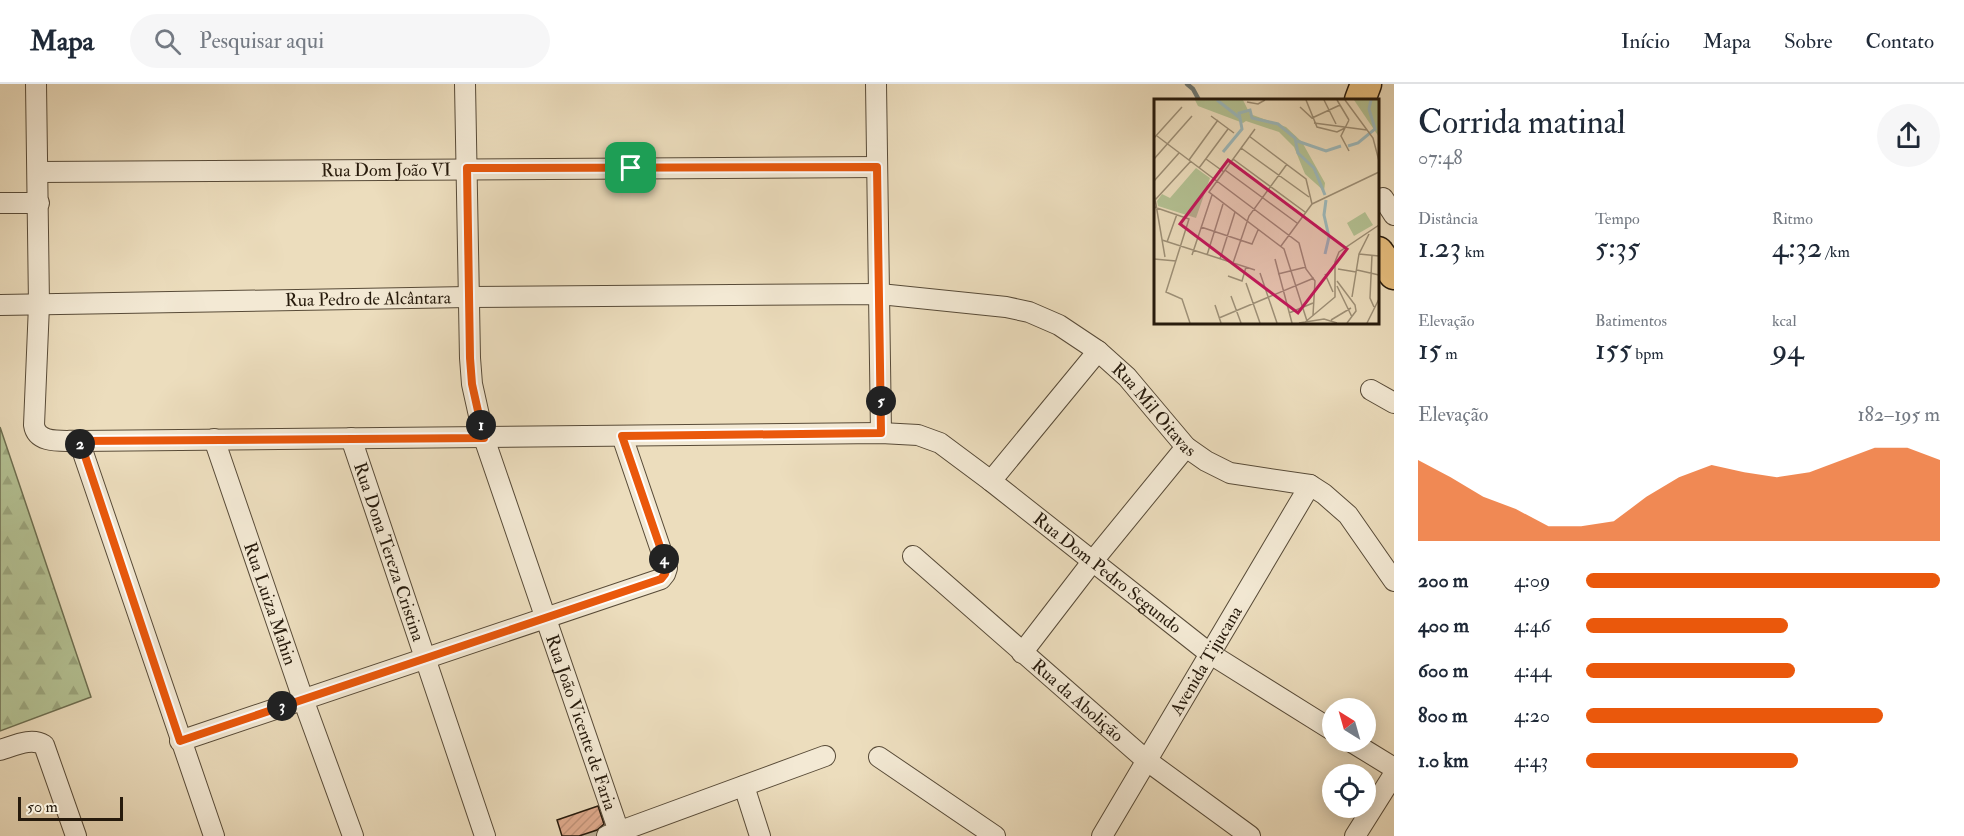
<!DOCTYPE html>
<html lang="pt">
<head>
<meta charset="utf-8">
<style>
  :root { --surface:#fff; --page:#f6f6f7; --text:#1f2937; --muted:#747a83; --line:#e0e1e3; --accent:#ea580c }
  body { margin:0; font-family:"IM FELL Double Pica",serif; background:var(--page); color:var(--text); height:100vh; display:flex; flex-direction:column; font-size:22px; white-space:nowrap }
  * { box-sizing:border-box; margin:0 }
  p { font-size:20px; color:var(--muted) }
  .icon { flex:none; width:33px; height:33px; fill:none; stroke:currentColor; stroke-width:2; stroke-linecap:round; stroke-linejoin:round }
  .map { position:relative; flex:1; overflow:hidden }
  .drawer { display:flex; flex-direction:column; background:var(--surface); width:570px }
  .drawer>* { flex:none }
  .needle { width:39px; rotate:323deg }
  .fabs { position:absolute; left:1322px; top:614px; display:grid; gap:12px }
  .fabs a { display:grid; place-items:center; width:54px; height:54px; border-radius:50%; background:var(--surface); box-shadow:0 3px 15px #0003; font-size:30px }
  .scale { position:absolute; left:18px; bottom:15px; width:105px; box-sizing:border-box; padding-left:6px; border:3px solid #261a0c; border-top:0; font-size:16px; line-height:21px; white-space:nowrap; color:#261a0c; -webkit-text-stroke:4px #f3e9d4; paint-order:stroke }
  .pin { position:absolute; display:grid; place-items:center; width:51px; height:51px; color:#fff; margin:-26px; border-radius:12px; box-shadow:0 3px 9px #0006 }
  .km { position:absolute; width:30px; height:30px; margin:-15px; border-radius:50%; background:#222; color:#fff; font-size:16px; line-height:30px; text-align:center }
  .round { display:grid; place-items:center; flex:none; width:63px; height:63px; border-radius:32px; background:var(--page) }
  .overview { display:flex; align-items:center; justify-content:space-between; height:102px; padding:0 24px }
  h1 { font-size:33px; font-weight:600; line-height:45px }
  .stats { display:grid; grid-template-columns:repeat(3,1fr); gap:9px; height:102px; padding:6px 24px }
  .stats div { display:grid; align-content:center }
  .stats b { font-size:30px; font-weight:600 }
  .stats small { font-size:16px; font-weight:400 }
  .stats p { font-size:16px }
  .chart { height:168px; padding:12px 24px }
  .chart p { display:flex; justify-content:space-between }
  .chart svg { width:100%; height:108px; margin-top:6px; fill:var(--accent); opacity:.7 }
  ul { padding:0 24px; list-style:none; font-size:20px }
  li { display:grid; grid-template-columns:96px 72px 1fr; align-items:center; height:45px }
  li i { height:15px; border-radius:8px; background:var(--accent) }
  header { display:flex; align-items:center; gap:36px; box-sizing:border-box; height:84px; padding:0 30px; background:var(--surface); border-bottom:2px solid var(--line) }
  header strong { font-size:28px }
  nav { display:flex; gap:33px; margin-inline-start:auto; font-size:21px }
  .search { width:420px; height:54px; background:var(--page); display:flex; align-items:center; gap:15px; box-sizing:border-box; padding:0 21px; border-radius:33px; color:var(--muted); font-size:22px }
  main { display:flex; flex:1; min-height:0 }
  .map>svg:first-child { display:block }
  .forest { fill:url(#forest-firs); stroke:#6d6e50; stroke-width:1.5 }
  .shadow { fill:#0003 }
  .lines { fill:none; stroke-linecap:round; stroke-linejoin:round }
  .stream { stroke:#6d7975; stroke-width:4.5 }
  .building { fill:url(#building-hatch); stroke:#261a0c; stroke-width:1.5 }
  .minor-casing { stroke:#584b38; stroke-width:22 }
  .highway-casing { stroke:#261a0c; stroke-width:33 }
  .minor { stroke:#f3e9d4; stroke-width:20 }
  .highway { stroke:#e6be7e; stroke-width:30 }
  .route-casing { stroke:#fff; stroke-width:12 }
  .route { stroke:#ea580c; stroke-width:8 }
  .labels { text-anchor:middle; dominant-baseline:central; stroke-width:5; stroke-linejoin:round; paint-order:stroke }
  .street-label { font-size:18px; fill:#261a0c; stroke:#f3e9d4 }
  .inset-river { fill:none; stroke:#9db9bb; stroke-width:3 }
  .inset-road { fill:none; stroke:#9d8f76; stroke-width:1.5 }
  .view { fill:#c2185b; fill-opacity:0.15; stroke:#c2185b; stroke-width:3 }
  .inset-edge { fill:none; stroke:#261a0c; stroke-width:3 }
</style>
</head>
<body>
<header>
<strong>Mapa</strong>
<div class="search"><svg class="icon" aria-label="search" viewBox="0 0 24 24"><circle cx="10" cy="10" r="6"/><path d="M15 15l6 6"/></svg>Pesquisar aqui</div>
<nav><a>Início</a><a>Mapa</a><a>Sobre</a><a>Contato</a></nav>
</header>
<main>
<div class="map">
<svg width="1394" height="752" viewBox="0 0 1394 752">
  <defs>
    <pattern id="forest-firs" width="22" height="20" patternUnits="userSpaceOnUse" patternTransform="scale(1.5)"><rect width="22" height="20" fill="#b4c294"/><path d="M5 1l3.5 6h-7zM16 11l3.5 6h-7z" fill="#9ba67e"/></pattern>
    <pattern id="building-hatch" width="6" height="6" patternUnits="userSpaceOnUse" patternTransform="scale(1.5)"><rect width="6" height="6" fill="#e0ab8e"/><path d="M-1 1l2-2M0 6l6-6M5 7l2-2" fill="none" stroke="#c09379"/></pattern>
  </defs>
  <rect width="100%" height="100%" fill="#ecddbd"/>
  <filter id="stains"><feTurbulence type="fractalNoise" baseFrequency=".00333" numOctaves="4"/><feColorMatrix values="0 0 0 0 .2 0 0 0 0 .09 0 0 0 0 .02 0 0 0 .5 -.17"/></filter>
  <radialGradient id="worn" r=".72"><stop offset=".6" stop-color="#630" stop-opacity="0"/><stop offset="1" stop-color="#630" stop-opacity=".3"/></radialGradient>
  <polygon class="forest" points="0,343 91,613 0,647"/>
  <polygon class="shadow" points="597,724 605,732 611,749 607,752 564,752 559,737"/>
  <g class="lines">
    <polyline class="stream" points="1187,0 1193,5 1199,16"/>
  </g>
  <polygon class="building" points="598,722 604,740 597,746 579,752 562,752 557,736"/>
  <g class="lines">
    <defs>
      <g id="minor">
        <path id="s1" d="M36,0L39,221L34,341C37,361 64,356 79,357L881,349L918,351L940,359L991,397L1209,569L1332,646"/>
        <path id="s2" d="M465,0L470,274L472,300L484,354L619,748"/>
        <polyline points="876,0 881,349"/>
        <path id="s3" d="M38,88L877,83"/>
        <polyline points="1383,114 1394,131"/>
        <polyline points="0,119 39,119"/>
        <path id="s4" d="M0,221L468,213L880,210L1006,223L1029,228L1059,241L1098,267L1127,293L1186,363L1206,377L1230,389L1310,401L1324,410L1348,431L1394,497"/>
        <polyline points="1371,306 1394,319"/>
        <path id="s5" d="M351,354L485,752"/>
        <path id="s6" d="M214,355L303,615L353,752"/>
        <polyline points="79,357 214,752"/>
        <polyline points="991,397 1098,267"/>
        <path id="s7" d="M913,472L1146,676L1250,752"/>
        <polyline points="1022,569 1092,478 1186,363"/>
        <polyline points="180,657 661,495 665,490 667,484 622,352"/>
        <polyline points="1350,657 1394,684"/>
        <path d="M0,666C14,662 31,653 44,661L76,752"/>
        <polyline points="879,673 995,752"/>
        <polyline points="744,702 760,752"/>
        <polyline points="607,752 825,672"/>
        <path id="s8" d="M1102,752L1310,401"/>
        <polyline points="1355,752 1394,690"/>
      </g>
      <g id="highway">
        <polyline points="1360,16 1366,0"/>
        <polyline points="1378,168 1394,190"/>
      </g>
    </defs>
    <use href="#minor" class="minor-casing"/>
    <use href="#highway" class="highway-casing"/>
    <use href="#minor" class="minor"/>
    <use href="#highway" class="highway"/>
  </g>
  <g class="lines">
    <defs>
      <polygon id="route" points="877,83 881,349 622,352 667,483 665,490 661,495 180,657 80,357 484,354 472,300 470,274 467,84"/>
    </defs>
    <use href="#route" class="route-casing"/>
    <use href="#route" class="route"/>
  </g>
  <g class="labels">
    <g class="street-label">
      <text stroke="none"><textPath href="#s3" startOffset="348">Rua Dom João VI</textPath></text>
      <text stroke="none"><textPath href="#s4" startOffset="368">Rua Pedro de Alcântara</textPath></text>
      <text stroke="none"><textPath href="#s4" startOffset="1191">Rua Mil Oitavas</textPath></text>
      <text stroke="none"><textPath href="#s5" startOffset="120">Rua Dona Tereza Cristina</textPath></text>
      <text stroke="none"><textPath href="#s1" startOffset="1468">Rua Dom Pedro Segundo</textPath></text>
      <text stroke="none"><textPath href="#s6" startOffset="174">Rua Luiza Mahin</textPath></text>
      <text stroke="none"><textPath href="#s8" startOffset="204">Avenida Tijucana</textPath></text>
      <text stroke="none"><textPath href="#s7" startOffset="219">Rua da Abolição</textPath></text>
      <text stroke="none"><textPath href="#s2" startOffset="656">Rua João Vicente de Faria</textPath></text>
    </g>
  </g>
  <g transform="translate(1154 15)">
    <rect width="225" height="225" fill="#ecddbd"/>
    <path d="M41,1H89L96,15L132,28L148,43L171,84L170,92L151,75L140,48L125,33L92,22L89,24L44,7ZM42,69L56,79L42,119L4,107L3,102L8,95L16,99Z" fill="#b4c294"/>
    <path d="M200,1H225V38Z" fill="#b4c294"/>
    <path d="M211,113L219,126L200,137L193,124Z" fill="#b4c294"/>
    <path class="inset-river" d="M63,1L86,19L85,14L96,11L98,19L124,25L141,39L144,54L160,69L171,96M143,42L172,52L187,47M194,47L204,44L221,30L215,10L217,1M69,53L88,30L86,19M171,155L175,138L170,116L172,101"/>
    <path class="inset-road" d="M152,1L163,28L183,33L191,29M170,1L182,25M183,1L195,21M191,1L219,39L225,62M93,3L104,5L111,1M146,8L158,19L186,6M57,17L80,34M160,24L213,31M101,30L55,93L130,150L153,222M3,37L145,144L152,170L161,182L159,216M95,37L152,80L158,105L127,147M0,39L28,8M87,49L155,98M195,52L187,37L195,21M0,60L38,17M52,60L70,73M79,60L151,113M35,61L64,21M45,69L74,30M71,71L143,124M0,82L25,54M0,94L11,158M1,101L37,62M158,105L225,73M0,108L35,120L12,193L28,200L36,224M47,128L98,145L104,131M8,141L101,171M13,143L23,115M205,155L225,157M38,156L58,96M53,156L69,105M218,156L216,199L220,208M0,160L22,162M66,160L81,113M121,160L138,224M79,164L95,117L133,65M184,170L202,173M203,171L225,176M106,174L123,224M124,175L152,168M171,175L179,193M74,177L88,182L92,168M183,182L201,206L202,212L193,224M92,184L106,224M183,187L198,218M77,197L87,224M198,198L205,155L215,135M61,206L67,224M135,214L159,204M65,219L160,179M177,221L197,209M145,224L170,220L183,224M150,224L181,198V163L185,153L225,126M213,224L225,200"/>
    <path class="view" d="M74,61L193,150L144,214L26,125Z"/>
    <rect width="225" height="225" class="inset-edge"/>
  </g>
  <rect width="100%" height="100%" filter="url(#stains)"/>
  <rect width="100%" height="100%" fill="url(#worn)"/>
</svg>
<div class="fabs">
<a><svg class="needle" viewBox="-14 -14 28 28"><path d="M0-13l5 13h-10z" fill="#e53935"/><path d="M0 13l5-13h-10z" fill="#747a83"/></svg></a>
<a><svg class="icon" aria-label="locate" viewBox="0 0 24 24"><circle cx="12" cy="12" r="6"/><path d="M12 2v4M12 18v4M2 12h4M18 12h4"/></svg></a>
</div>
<div class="scale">50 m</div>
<div class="pin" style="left:631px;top:84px;background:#1e9e55"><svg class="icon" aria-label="arrive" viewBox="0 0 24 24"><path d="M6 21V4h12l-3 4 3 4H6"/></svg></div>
<b class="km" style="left:481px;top:341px">1</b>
<b class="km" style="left:80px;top:360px">2</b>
<b class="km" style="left:282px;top:622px">3</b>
<b class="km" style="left:664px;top:475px">4</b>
<b class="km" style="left:881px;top:317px">5</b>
</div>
<section class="drawer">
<div class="overview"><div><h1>Corrida matinal</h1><p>07:48</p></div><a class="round"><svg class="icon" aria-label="share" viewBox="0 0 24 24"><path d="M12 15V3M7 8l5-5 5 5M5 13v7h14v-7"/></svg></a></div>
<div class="stats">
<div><p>Distância</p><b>1.23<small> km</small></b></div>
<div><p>Tempo</p><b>5:35</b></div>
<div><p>Ritmo</p><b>4:32<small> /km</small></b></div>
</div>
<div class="stats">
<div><p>Elevação</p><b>15<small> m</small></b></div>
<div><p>Batimentos</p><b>155<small> bpm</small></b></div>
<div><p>kcal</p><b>94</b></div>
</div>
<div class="chart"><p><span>Elevação</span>182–195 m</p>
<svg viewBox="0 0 160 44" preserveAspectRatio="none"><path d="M0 44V11L10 18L20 26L30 31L40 38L50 38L60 36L70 26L80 18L90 13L100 16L110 18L120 16L130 11L140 6L150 6L160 11V44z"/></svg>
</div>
<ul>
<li><b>200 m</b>4:09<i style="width:100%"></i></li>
<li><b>400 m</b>4:46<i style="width:57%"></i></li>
<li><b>600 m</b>4:44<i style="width:59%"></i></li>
<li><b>800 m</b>4:20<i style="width:84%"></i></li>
<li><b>1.0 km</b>4:43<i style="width:60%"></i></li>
</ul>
</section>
</main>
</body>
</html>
